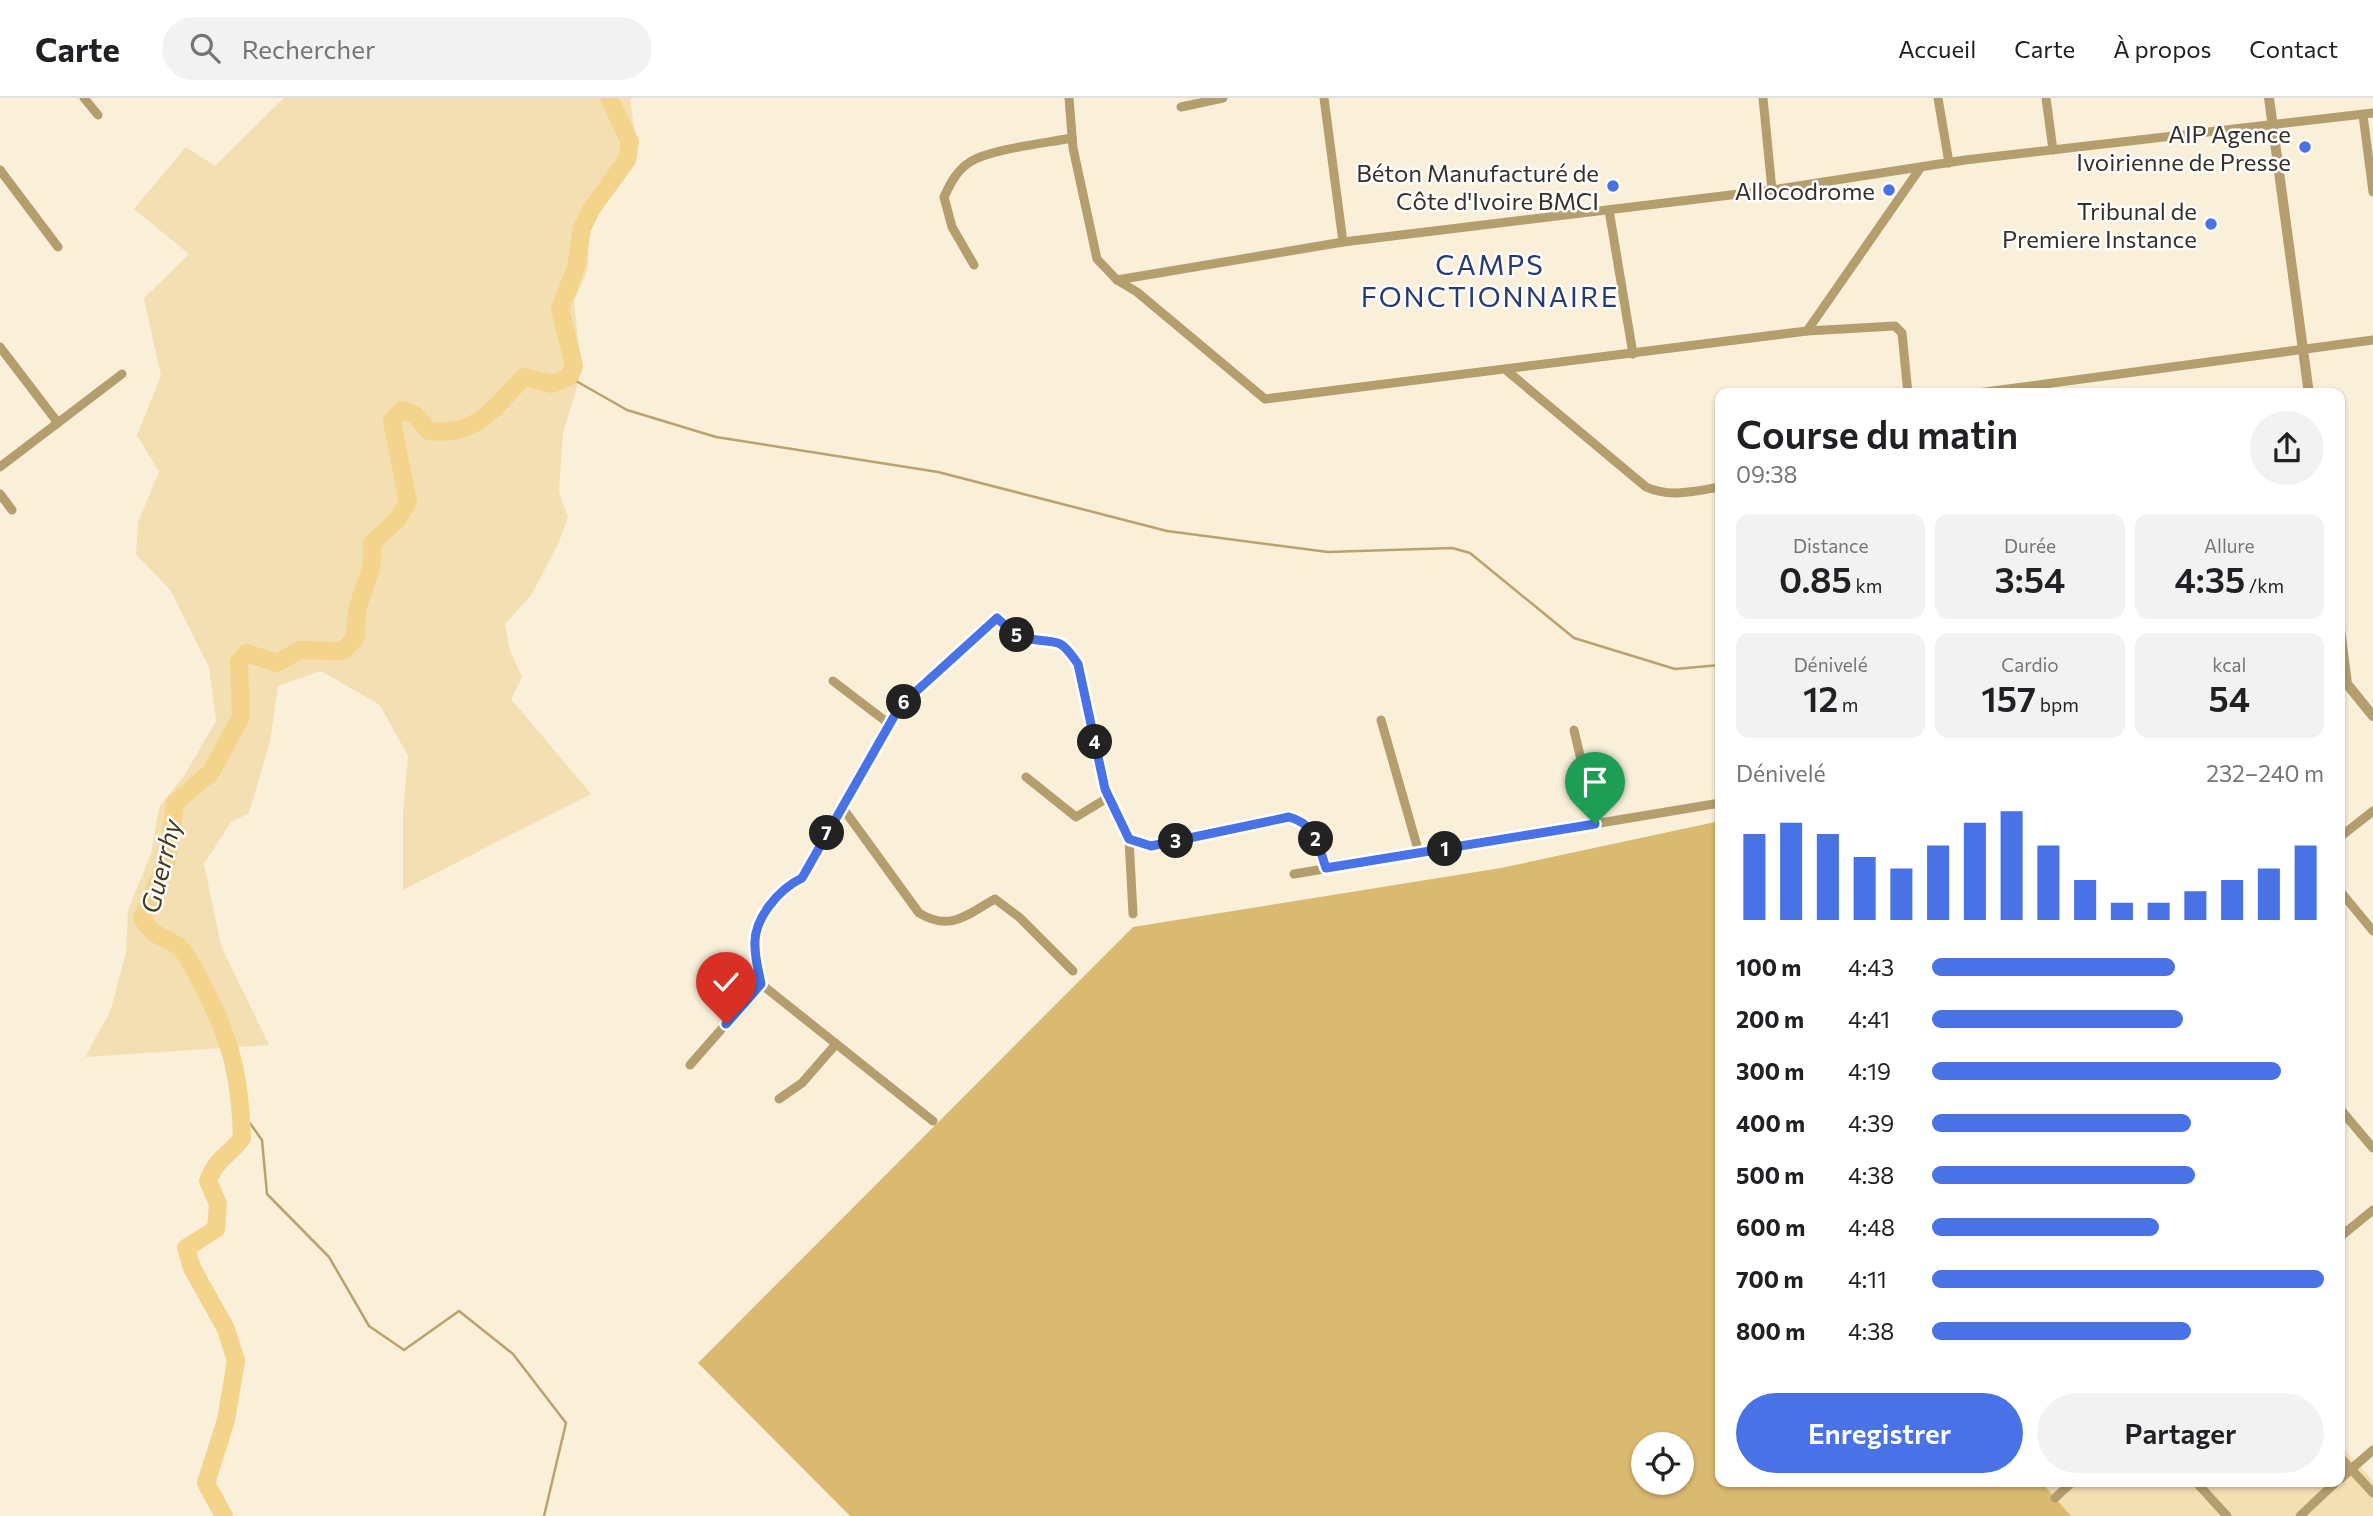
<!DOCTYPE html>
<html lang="fr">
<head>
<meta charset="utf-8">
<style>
  :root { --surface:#fff; --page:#f2f2f2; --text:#202124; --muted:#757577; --line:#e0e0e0; --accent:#4872e5 }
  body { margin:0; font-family:Commissioner,sans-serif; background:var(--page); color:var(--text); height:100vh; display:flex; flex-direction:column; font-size:26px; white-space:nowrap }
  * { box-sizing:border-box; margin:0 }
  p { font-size:23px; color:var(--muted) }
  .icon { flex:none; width:38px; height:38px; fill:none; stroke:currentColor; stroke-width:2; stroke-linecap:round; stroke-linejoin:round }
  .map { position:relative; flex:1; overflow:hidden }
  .panel { position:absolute; left:1715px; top:290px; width:630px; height:1099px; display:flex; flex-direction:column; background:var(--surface); border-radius:14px; box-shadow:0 2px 5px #0004 }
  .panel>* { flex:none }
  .buttons { position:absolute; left:1631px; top:1334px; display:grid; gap:14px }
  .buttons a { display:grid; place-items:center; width:63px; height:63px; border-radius:50%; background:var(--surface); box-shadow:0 2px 5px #0004; font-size:35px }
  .pin { position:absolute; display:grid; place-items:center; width:60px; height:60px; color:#fff; margin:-72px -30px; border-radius:50% 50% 50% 0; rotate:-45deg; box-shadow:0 0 7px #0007 }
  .pin .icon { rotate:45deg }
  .km { position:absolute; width:35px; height:35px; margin:-18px; border-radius:50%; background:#222; color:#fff; font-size:19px; line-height:35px; text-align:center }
  .round { display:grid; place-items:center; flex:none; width:74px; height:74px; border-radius:37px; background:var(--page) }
  .head { display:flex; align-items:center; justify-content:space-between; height:119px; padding:0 21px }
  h1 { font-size:38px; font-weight:600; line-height:52px }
  .stats { display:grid; grid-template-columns:repeat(3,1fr); gap:10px; height:119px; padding:7px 21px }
  .stats div { display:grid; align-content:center; border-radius:14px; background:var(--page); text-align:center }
  .stats b { font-size:35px; font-weight:600 }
  .stats small { font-size:19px; font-weight:400 }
  .stats p { font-size:19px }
  .chart { height:196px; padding:14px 21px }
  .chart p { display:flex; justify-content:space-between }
  .chart svg { width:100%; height:126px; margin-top:7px; stroke:var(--accent); stroke-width:6 }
  .primary-button { display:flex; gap:14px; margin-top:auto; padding:14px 21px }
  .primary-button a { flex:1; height:80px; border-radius:42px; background:var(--accent); color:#fff; font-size:28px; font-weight:600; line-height:80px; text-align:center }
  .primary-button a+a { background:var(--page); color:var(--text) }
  ul { padding:0 21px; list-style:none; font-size:23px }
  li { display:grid; grid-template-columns:112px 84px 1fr; align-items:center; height:52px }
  li i { height:18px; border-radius:9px; background:var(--accent) }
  header { display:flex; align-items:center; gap:42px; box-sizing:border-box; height:98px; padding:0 35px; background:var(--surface); border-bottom:2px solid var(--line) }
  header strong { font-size:33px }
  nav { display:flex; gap:38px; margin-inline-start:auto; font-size:24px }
  .search { width:490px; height:63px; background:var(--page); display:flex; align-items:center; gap:18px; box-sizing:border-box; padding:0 24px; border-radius:38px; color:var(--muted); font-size:26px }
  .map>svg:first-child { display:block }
  .green { fill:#f4dfb3 }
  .forest { fill:#dab971; fill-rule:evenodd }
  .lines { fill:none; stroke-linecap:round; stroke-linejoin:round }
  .stream { stroke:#bba26d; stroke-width:2.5 }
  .river { stroke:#f4d38a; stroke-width:18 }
  .minor { stroke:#b59e6d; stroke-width:9 }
  .tertiary { stroke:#b59e6d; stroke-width:10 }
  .route-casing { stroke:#fff; stroke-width:14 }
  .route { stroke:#4872e5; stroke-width:9 }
  .poi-dot { fill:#4872e5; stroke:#fefefe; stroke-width:2.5 }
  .labels { text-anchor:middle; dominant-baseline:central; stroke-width:5; stroke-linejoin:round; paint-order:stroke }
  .poi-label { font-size:24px; fill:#353128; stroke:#fefefe; text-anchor:end }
  .water-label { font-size:26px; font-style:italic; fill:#473919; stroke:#fefefe }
  .quarter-label { font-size:28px; letter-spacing:2px; fill:#263b73; stroke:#fefefe }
</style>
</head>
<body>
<header>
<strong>Carte</strong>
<div class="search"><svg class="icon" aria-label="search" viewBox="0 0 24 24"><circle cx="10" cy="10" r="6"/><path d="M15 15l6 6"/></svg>Rechercher</div>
<nav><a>Accueil</a><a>Carte</a><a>À propos</a><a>Contact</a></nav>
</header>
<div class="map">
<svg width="2373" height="1418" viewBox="0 0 2373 1418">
  <rect width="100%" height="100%" fill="#faefd9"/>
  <g class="green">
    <polygon points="284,0 630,0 636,44 634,64 593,117 589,133 588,171 574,203 580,262 579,282 563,335 559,394 568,419 559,444 532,496 505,526 510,553 522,579 511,601 591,696 403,792 403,716 408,658 380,607 321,573 278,588 270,643 249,715 231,724 204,766 221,848 269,947 85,959 110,914 126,855 128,812 151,756 159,709 184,678 216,623 209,569 171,493 136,456 138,424 159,374 137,337 161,278 144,200 189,156 134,111 186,49 215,68"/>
    <polygon points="2340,1346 2373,1383 2373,1418 2071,1418 2041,1384 2340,1384"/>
  </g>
  <path class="forest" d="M1720,723V1384H2041L2071,1418H850L698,1265L1133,829L1501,770ZM1643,1346H1682V1384H1643Z"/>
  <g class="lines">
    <g class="stream">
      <polyline points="569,279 627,312 716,339 938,374 1167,433 1328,454 1452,450 1470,455 1574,540 1675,571 1720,567"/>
      <polyline points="241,1013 262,1042 267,1096 329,1159 369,1228 404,1252 459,1213 513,1256 566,1325 544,1418"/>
    </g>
    <path class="river" d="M224,1418L206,1385L226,1322L236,1263L226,1231L192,1170L186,1150L216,1131L218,1106L208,1083C218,1058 227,1060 242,1040C240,978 231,941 202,886C196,875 188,857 179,849C161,835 158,844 142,820L167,763L175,705L211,674L241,619L239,564L246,555L277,565L300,552L343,553L356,539C354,510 362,499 370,473C373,465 372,454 372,445L397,422L408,404L392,323L402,312L415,317L429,333C476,339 494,310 524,279L552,286L569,279L574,268L560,211L576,169L582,130L592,110L627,62L630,44L609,0"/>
    <g class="minor">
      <polyline points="84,0 98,17"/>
      <polyline points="1069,0 1073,50 1097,161 1117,182 1137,194 1265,301 1807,233 1895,228 1902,235 1908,296"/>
      <polyline points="1324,0 1343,144"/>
      <polyline points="1763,0 1772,92"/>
      <polyline points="1938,0 1949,65"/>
      <polyline points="2046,0 2053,52"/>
      <polyline points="1181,9 1223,0"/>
      <polyline points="2363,17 2373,94"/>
      <polyline points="0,72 58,149"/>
      <polyline points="1609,112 1633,256"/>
      <path d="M974,167L952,129L944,99C950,86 957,72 970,64C990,51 1047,45 1072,40"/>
      <polyline points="1117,182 1343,144 1772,92 1965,62 2373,15"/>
      <polyline points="1807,233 1921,69"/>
      <polyline points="0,249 58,325"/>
      <path d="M1506,272L1646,389C1670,400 1695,393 1720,389"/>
      <polyline points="1970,296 2373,242"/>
      <polyline points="0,369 122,276"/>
      <polyline points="0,396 12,412"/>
      <path d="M833,583L888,625L802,780C779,791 753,821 755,848C755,861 759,874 761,886L933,1023"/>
      <polyline points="1381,622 1419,755"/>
      <path d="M888,625L900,608L997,520C1007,529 1016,539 1031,541C1059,546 1059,538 1078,566L1105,691L1129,741L1133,816"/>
      <polyline points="1574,632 1596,726"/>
      <polyline points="1026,679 1076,719 1109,699"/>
      <path d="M842,709L919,815C951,834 966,817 995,801L1019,819L1073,873"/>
      <polyline points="2340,739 2373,713"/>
      <path d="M1129,741L1151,748L1289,719C1316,726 1318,747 1326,770"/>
      <polyline points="1294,776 1720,705"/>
      <polyline points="2340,793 2373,833"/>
      <polyline points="690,967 761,886"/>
      <polyline points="779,1001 802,985 836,946"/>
      <polyline points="2340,1011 2373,1050"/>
      <polyline points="2340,1139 2373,1112"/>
      <polyline points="2340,1359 2373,1395"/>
      <polyline points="2340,1381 2373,1352"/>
      <polyline points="2196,1384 2227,1418"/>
      <polyline points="2055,1400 2072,1384"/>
      <polyline points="2300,1418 2336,1384"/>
    </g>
    <g class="tertiary">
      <polyline points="2269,0 2309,296"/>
      <polyline points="2340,532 2347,586 2373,618"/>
    </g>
  </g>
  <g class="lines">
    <defs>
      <path id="route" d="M726,926L761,886C759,874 755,861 755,848C753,821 779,791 802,780L900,608L997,520C1007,529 1016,539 1030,541C1059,546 1059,538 1078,566L1105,691L1129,741L1151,748L1289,719C1316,726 1318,747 1326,770L1595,726"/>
    </defs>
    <use href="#route" class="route-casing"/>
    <use href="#route" class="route"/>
  </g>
  <g class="poi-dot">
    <circle cx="2305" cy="49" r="7"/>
    <circle cx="1613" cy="88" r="7"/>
    <circle cx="1889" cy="92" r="7"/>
    <circle cx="2211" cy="126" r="7"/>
  </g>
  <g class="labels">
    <g class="poi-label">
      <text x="2291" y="35">AIP Agence<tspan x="2291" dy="28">Ivoirienne de Presse</tspan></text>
      <text x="1599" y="74">Béton Manufacturé de<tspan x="1599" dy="28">Côte d'Ivoire BMCI</tspan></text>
      <text x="1875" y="92">Allocodrome</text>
      <text x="2197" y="112">Tribunal de<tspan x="2197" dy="28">Premiere Instance</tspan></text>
    </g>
    <g class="water-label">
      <text transform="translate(160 768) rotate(-76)">Guerrhy</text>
    </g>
    <g class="quarter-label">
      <text x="1490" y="166">CAMPS<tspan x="1490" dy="32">FONCTIONNAIRE</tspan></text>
    </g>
  </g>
</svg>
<div class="buttons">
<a><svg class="icon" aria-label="locate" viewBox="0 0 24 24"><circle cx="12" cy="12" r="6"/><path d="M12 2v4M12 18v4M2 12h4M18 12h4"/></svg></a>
</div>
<div class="pin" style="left:1595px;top:726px;background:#1e9e55"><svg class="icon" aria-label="arrive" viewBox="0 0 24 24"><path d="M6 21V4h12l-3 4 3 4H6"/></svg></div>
<div class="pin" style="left:726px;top:926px;background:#d93025"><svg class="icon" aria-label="check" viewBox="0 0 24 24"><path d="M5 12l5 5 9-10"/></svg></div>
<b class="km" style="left:1445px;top:751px">1</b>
<b class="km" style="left:1316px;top:741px">2</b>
<b class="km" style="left:1176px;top:743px">3</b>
<b class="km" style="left:1095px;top:644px">4</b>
<b class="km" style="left:1017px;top:537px">5</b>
<b class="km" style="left:904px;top:604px">6</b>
<b class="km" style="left:827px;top:735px">7</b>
<section class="panel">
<div class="head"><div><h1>Course du matin</h1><p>09:38</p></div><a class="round"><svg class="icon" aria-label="share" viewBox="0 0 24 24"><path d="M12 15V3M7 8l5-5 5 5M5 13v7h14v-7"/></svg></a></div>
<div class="stats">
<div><p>Distance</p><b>0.85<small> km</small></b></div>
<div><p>Durée</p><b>3:54</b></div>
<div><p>Allure</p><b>4:35<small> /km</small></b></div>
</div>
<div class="stats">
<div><p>Dénivelé</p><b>12<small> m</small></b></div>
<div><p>Cardio</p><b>157<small> bpm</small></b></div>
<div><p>kcal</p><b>54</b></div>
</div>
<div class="chart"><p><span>Dénivelé</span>232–240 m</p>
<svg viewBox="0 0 160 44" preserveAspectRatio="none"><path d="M5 44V14M15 44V10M25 44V14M35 44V22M45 44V26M55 44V18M65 44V10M75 44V6M85 44V18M95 44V30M105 44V38M115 44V38M125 44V34M135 44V30M145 44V26M155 44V18"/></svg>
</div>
<ul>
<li><b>100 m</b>4:43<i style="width:62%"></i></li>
<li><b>200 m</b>4:41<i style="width:64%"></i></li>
<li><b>300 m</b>4:19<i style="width:89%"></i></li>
<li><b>400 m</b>4:39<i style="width:66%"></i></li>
<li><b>500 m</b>4:38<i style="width:67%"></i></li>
<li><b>600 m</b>4:48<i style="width:58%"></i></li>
<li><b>700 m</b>4:11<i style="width:100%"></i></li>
<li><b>800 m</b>4:38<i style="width:66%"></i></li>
</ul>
<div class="primary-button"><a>Enregistrer</a><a>Partager</a></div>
</section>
</div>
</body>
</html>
